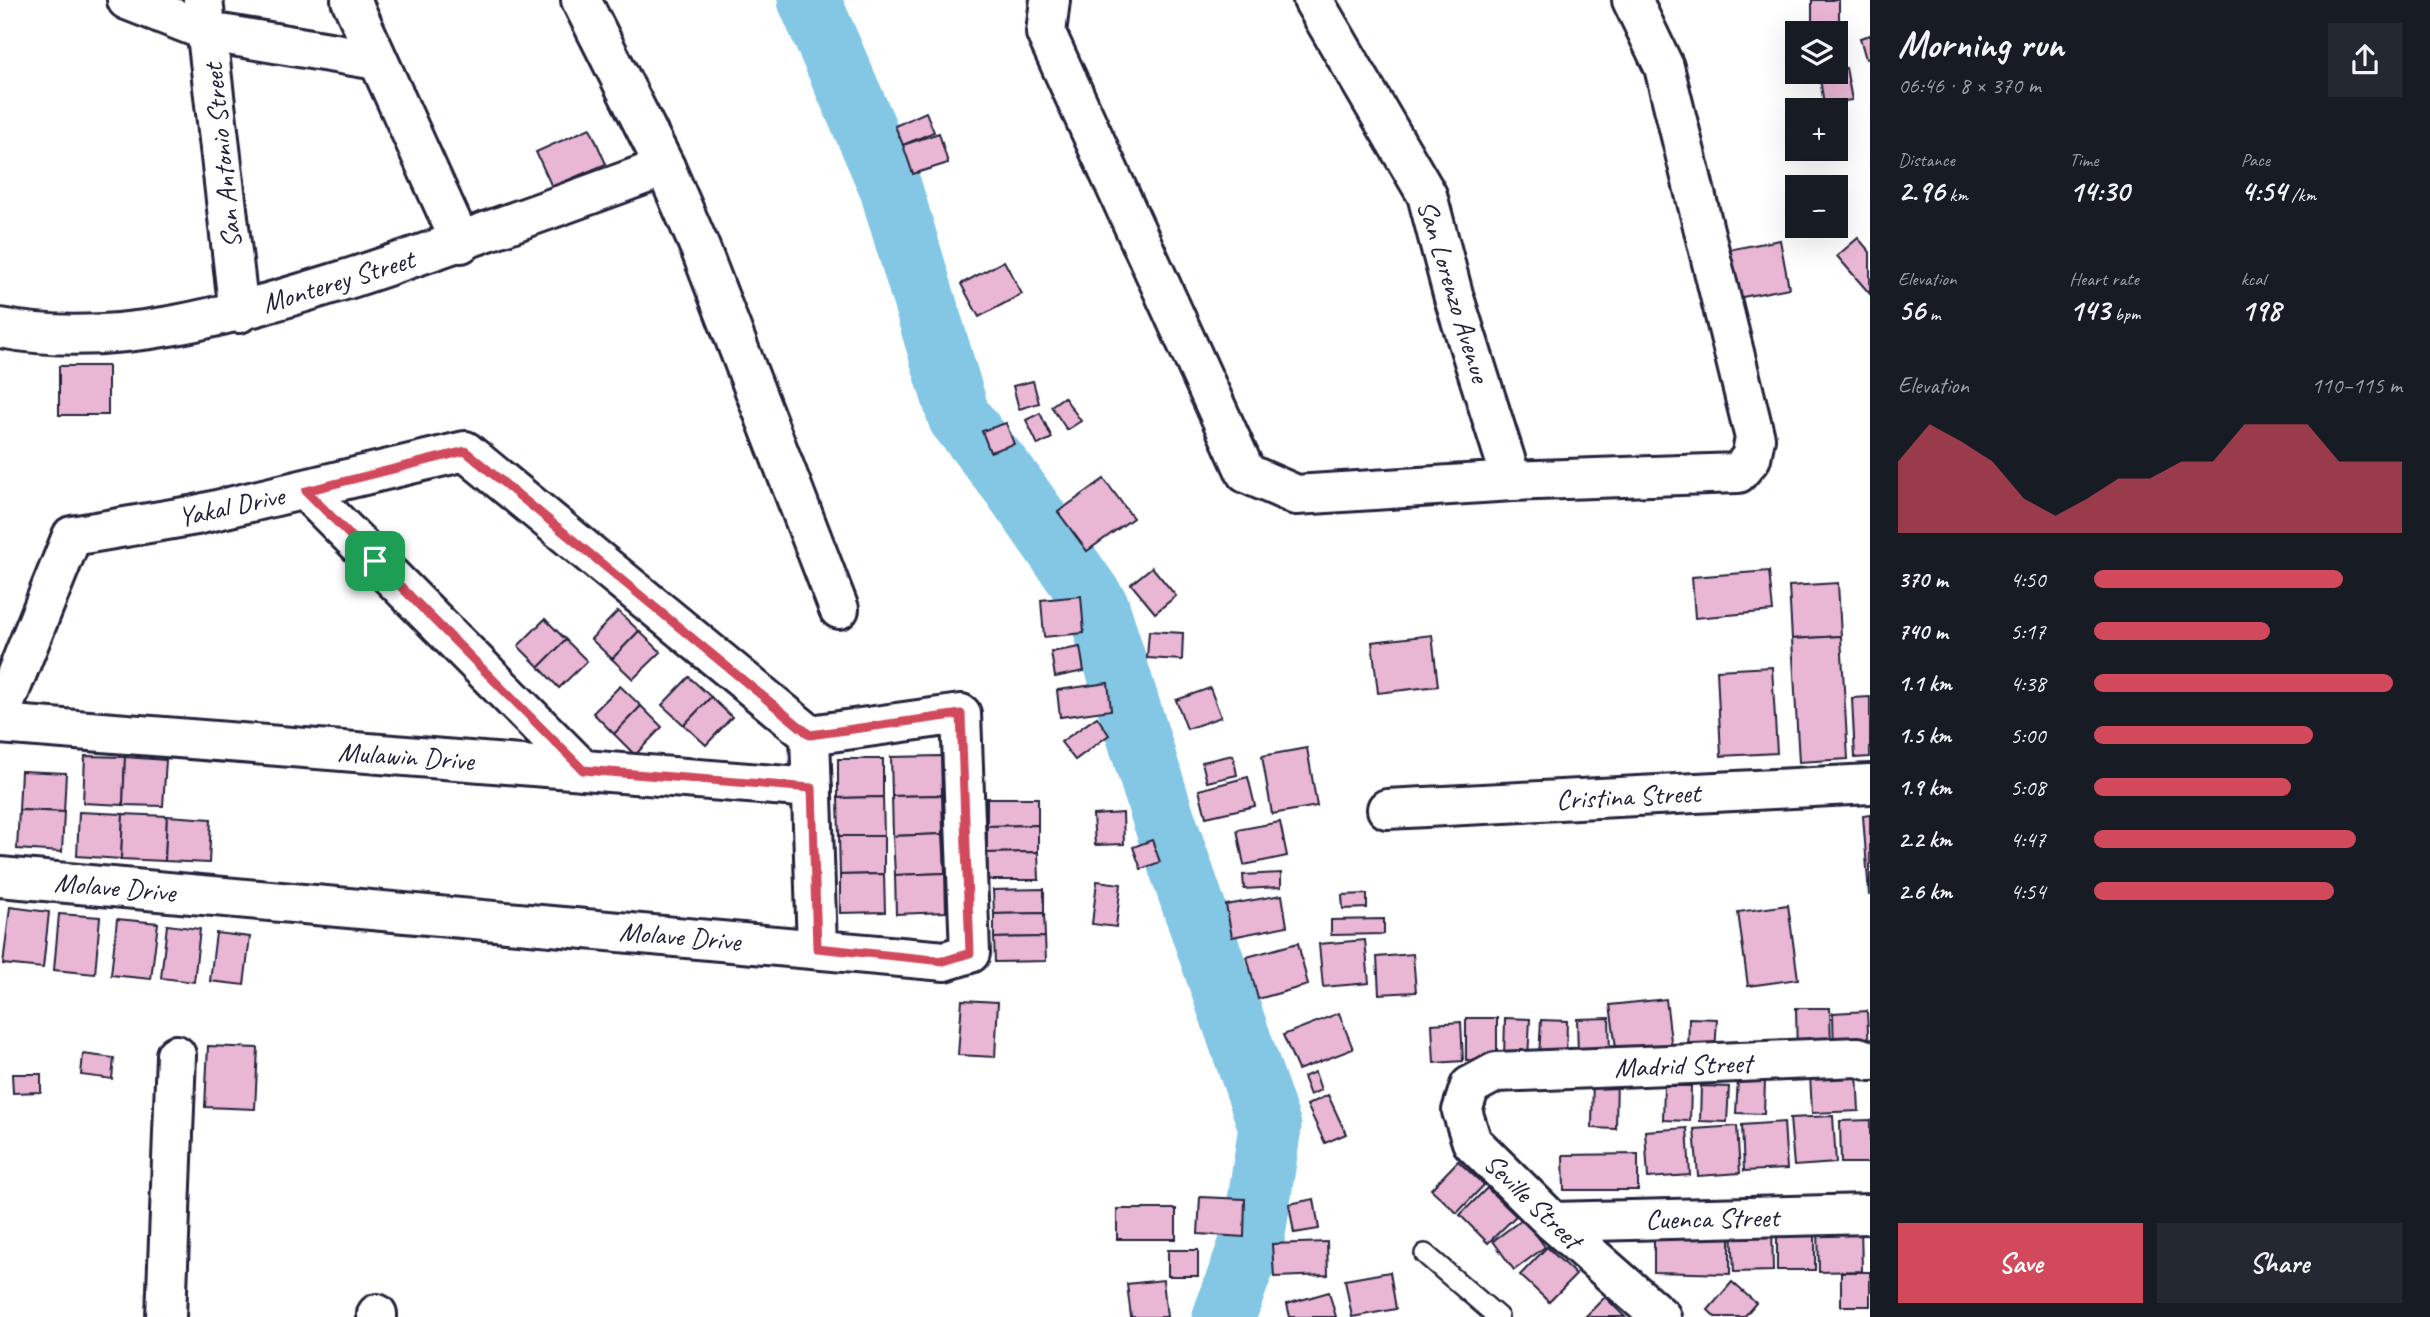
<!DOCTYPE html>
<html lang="en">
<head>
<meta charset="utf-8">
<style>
  :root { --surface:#171b24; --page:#242831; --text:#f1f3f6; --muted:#9ea1a6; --accent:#d1495b }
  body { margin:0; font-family:Caveat,sans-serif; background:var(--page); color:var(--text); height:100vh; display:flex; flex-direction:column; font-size:26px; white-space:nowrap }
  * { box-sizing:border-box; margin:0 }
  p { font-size:23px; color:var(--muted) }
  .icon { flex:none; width:38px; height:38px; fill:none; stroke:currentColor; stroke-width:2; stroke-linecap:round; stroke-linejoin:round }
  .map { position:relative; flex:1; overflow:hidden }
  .drawer { display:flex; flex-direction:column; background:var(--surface); width:560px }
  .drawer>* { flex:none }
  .tools { position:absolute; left:1785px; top:21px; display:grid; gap:14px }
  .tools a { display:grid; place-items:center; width:63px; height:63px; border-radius:0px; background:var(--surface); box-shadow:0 7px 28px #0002; font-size:35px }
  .pin { position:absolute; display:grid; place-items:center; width:60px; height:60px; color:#fff; margin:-30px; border-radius:14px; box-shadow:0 4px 10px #0006 }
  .round { display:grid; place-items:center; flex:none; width:74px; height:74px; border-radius:0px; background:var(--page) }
  .overview { display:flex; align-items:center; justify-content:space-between; height:119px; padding:0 28px }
  h1 { font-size:38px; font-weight:600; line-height:52px }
  .metrics { display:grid; grid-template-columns:repeat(3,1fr); gap:10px; height:119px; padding:7px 28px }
  .metrics div { display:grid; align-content:center }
  .metrics b { font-size:30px; font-weight:600 }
  .metrics small { font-size:19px; font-weight:400 }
  .metrics p { font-size:19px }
  .chart { height:196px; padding:14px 28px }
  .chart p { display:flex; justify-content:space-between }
  .chart svg { width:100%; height:126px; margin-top:7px; fill:var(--accent); opacity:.7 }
  .action { display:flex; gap:14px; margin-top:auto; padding:14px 28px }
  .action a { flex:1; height:80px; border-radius:0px; background:var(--accent); color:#fff; font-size:28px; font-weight:600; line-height:80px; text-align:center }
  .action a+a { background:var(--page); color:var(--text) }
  ul { padding:0 28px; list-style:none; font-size:23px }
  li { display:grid; grid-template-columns:112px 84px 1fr; align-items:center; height:52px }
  li i { height:18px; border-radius:9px; background:var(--accent) }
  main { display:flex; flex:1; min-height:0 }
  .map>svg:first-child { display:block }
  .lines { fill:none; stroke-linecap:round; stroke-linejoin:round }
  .river { stroke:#84c7e5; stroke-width:63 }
  .building { fill:#e9b6d4; stroke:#22223b; stroke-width:2 }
  .service-casing { stroke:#22223b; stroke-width:24 }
  .minor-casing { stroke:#22223b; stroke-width:44 }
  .service { stroke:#fff; stroke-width:19 }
  .minor { stroke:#fff; stroke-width:38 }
  .route-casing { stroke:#fff; stroke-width:14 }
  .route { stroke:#d1495b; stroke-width:9 }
  .labels { text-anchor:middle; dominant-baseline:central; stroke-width:7; stroke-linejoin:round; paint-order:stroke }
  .street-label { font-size:28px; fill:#22223b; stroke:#fff }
</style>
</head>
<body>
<main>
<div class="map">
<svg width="1870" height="1317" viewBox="0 0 1870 1317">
  <rect width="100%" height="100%" fill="#fff"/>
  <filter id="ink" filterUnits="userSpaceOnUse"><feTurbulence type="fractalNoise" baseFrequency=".0143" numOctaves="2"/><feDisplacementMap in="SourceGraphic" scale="14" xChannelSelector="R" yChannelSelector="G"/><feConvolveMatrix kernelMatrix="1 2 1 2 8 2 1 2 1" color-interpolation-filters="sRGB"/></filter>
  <g filter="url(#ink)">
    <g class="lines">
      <polyline class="river" points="809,0 890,186 959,417 1012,484 1098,607 1163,817 1270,1127 1254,1234 1224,1317"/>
    </g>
    <g class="building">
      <rect x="1812" y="0" width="27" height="26"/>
      <polygon points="1870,35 1870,58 1866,59 1860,38"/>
      <polygon points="1846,68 1852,100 1824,104 1819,73"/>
      <polygon points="926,112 934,132 903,145 895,126"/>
      <polygon points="590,128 606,164 552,187 536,152"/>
      <polygon points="939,133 948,163 913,174 903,145"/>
      <polygon points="1858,238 1870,252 1870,294 1837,256"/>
      <polygon points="1780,240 1789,288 1737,298 1728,250"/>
      <polygon points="1004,261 1022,294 979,317 961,284"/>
      <rect x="59" y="366" width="49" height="49"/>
      <polygon points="1033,381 1039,403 1019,409 1013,386"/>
      <polygon points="1064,397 1081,421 1067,430 1051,406"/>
      <polygon points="1040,413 1052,438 1038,445 1026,420"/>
      <polygon points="1006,423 1014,444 990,452 982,431"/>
      <polygon points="1104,479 1133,518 1087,551 1058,512"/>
      <polygon points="1152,567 1176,596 1155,613 1131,584"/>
      <polygon points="1769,571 1773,611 1695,618 1692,577"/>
      <polygon points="1838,583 1841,636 1792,639 1789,586"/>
      <polygon points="1081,596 1084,633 1044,637 1041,600"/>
      <polygon points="618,611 639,631 612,659 591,639"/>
      <polygon points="545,619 566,640 539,667 518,646"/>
      <polygon points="639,631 661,652 633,679 612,659"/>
      <polygon points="1149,631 1183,633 1182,660 1147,658"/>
      <polygon points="1432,635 1438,686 1378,693 1372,642"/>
      <polygon points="1841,636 1848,759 1799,762 1792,639"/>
      <polygon points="566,640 587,661 559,688 539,667"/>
      <polygon points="1080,647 1084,671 1055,677 1051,652"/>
      <polygon points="1772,667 1777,753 1721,756 1717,670"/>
      <polygon points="689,677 711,697 684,725 662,705"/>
      <polygon points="1108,683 1111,710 1060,717 1057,690"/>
      <polygon points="620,686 641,706 614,734 593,713"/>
      <polygon points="1210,688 1221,717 1187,729 1176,700"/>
      <polygon points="711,697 732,717 706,745 684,725"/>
      <polygon points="1870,697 1870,757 1855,758 1852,698"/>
      <polygon points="641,706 662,727 635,755 614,734"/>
      <polygon points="1097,717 1109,735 1075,760 1061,742"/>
      <polygon points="1307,748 1317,806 1272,814 1262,756"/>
      <polygon points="1233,755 1237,775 1207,782 1202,762"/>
      <polygon points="85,756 125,757 123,805 83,803"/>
      <polygon points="941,756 942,795 892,796 891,757"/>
      <polygon points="125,757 166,760 163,806 123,805"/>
      <polygon points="838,759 883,759 883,797 838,798"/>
      <polygon points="21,771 66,773 64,812 19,810"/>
      <polygon points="1248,777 1255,806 1206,817 1199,790"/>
      <polygon points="942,795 943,834 893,836 892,796"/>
      <polygon points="883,797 884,836 839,836 838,798"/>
      <polygon points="987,798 1038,798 1038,825 987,826"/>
      <polygon points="19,810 64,812 62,852 17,849"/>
      <polygon points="79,812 123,814 121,859 77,856"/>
      <polygon points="1123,813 1124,844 1095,845 1093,815"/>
      <polygon points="123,814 167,816 165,861 121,859"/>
      <polygon points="1870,815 1870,895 1869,895 1863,816"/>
      <polygon points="167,816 211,819 209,863 165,861"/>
      <polygon points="1280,822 1287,856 1244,865 1237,830"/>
      <polygon points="1038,825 1038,852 987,853 987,826"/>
      <polygon points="943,834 945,873 895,875 893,836"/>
      <polygon points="839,836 884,836 884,874 840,875"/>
      <polygon points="1152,840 1160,862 1141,869 1133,847"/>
      <polygon points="1038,852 1039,880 988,880 987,853"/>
      <polygon points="945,873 946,912 896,914 895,875"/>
      <polygon points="1281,873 1281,887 1244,889 1243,875"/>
      <polygon points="884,874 885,912 840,913 840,875"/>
      <polygon points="1097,881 1121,884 1116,927 1092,924"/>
      <polygon points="1044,889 1044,913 994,914 993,890"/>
      <polygon points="1367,894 1367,908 1343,909 1342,895"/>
      <polygon points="1282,895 1287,926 1232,937 1226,905"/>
      <polygon points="1788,905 1798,979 1748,986 1738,912"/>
      <polygon points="10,907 49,912 43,968 3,964"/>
      <polygon points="1044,913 1045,937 994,938 994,914"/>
      <polygon points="59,914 100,917 95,974 54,970"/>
      <polygon points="117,919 158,923 151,979 111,975"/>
      <polygon points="1384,919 1384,934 1331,935 1331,920"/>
      <polygon points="167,925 200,929 194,982 161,978"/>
      <polygon points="216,933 250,937 244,985 210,981"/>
      <polygon points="1045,937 1046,961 995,962 994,938"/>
      <polygon points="1365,940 1369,983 1323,987 1319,944"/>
      <polygon points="1298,943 1308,985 1258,999 1247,957"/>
      <polygon points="1413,954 1416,992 1379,994 1377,957"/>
      <polygon points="1666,999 1672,1049 1617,1055 1610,1005"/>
      <polygon points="962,1000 998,1002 995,1057 958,1055"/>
      <polygon points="1796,1008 1830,1008 1831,1055 1797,1056"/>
      <polygon points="1867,1011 1869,1052 1834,1053 1833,1013"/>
      <polygon points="1339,1013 1353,1049 1298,1070 1283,1035"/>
      <rect x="1466" y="1018" width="31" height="42"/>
      <polygon points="1505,1018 1530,1019 1528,1060 1504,1059"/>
      <polygon points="1609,1018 1610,1053 1578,1054 1577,1019"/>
      <polygon points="1689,1018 1717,1019 1715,1053 1688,1053"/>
      <polygon points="1541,1020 1567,1021 1566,1058 1539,1057"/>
      <polygon points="1461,1022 1463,1061 1434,1063 1432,1024"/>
      <polygon points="208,1046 258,1048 255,1109 205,1107"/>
      <polygon points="83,1054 114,1058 112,1079 81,1075"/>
      <polygon points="1315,1072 1321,1090 1310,1095 1303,1077"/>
      <polygon points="1857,1072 1859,1111 1812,1113 1810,1074"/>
      <polygon points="12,1074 41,1074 41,1092 13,1093"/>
      <polygon points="1593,1074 1617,1074 1616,1129 1592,1128"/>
      <polygon points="1738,1078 1765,1079 1764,1114 1736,1113"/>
      <polygon points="1664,1086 1691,1086 1690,1121 1663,1120"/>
      <polygon points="1701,1086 1729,1087 1727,1122 1700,1121"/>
      <polygon points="1328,1095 1346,1134 1325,1143 1307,1105"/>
      <polygon points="1833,1116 1836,1163 1794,1166 1790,1118"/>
      <polygon points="1870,1120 1870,1163 1841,1163 1840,1121"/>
      <polygon points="1784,1122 1787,1169 1744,1171 1742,1125"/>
      <polygon points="1737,1126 1740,1173 1698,1176 1694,1129"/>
      <polygon points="1687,1128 1690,1175 1648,1178 1645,1131"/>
      <polygon points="1638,1154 1638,1190 1564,1190 1563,1155"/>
      <polygon points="1458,1161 1484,1185 1457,1213 1431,1189"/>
      <polygon points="1487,1188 1516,1216 1488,1243 1460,1215"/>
      <polygon points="1200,1197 1245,1199 1244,1237 1198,1234"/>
      <polygon points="1314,1199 1319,1229 1294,1233 1289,1204"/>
      <rect x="1117" y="1209" width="59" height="30"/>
      <polygon points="1524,1218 1545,1247 1514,1270 1493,1241"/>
      <polygon points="1861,1226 1862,1271 1819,1272 1818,1227"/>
      <polygon points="1772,1227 1773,1271 1734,1272 1732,1229"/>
      <polygon points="1777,1227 1815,1228 1815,1270 1777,1270"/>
      <polygon points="1654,1229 1730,1231 1730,1274 1654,1272"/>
      <polygon points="1327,1242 1328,1275 1274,1277 1272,1244"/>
      <polygon points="1547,1247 1576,1275 1549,1302 1520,1275"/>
      <rect x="1168" y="1250" width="30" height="26"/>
      <polygon points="1390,1272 1396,1309 1352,1317 1345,1280"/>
      <rect x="1841" y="1272" width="29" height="34"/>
      <polygon points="1163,1280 1167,1317 1131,1317 1127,1284"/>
      <polygon points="1732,1282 1756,1303 1744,1317 1715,1317 1708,1310"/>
      <polygon points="1329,1292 1336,1317 1290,1317 1287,1304"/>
      <polygon points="1605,1297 1625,1317 1585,1317"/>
    </g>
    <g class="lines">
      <defs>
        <polyline id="service" points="1425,1254 1498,1317"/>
        <g id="minor">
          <polyline points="127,0 209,32 377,60"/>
          <polyline points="203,0 239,313"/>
          <polyline points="351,0 461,243"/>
          <polyline points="581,0 665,167 700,248 839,609"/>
          <polyline points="1050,0 1046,33 1246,473 1296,495 1512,481 1738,473 1751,458 1755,438 1664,67 1632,0"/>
          <polyline points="1313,0 1427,195 1454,298 1512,481"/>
          <path d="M0,328C120,351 240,312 354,277C459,243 561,205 665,167"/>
          <polyline points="306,491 583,770"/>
          <polyline points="0,715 72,536 196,515 465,451 810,735 817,948"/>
          <polyline points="0,724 812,788"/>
          <polyline points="1387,809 1870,784"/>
          <polyline points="0,877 945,961 970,953 961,714 810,735"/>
          <polyline points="1553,1222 1870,1214"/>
          <polyline points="166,1317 176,1055"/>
          <polyline points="377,1317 377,1314"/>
          <polyline points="1661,1317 1553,1222 1472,1142 1462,1111 1470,1086 1496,1072 1858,1057 1870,1061"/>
        </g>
      </defs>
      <use href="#service" class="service-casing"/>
      <use href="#minor" class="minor-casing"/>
      <use href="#service" class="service"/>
      <use href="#minor" class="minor"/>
    </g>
  </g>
  <g class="lines" filter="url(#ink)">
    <defs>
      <polygon id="route" points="465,451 810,735 961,714 970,953 944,961 817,948 812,788 583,770 306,491"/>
    </defs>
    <use href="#route" class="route-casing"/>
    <use href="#route" class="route"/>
  </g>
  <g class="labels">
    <g class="street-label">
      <text transform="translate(222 156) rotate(-96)">San Antonio Street</text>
      <text transform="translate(338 281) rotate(-17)">Monterey Street</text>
      <text transform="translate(1454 291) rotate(73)">San Lorenzo Avenue</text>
      <text transform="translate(231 506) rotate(-12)">Yakal Drive</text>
      <text transform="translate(406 756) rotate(4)">Mulawin Drive</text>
      <text transform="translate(1628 796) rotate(-3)">Cristina Street</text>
      <text transform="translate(115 887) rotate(5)">Molave Drive</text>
      <text transform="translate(680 936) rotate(5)">Molave Drive</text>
      <text transform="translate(1683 1065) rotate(-2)">Madrid Street</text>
      <text transform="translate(1533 1201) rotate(44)">Seville Street</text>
      <text transform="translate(1712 1218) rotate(-1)">Cuenca Street</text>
    </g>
  </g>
</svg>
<div class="tools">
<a><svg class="icon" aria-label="layers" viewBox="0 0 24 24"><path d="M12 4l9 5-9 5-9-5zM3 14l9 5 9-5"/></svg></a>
<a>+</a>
<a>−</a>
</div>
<div class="pin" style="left:375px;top:561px;background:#1e9e55"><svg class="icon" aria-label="arrive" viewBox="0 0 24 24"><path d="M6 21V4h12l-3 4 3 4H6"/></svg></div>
</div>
<section class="drawer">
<div class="overview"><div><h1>Morning run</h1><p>06:46 · 8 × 370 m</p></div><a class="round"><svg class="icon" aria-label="share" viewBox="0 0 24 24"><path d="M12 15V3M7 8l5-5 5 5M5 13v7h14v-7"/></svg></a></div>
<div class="metrics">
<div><p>Distance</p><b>2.96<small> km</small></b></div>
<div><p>Time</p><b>14:30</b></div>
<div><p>Pace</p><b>4:54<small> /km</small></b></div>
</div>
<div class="metrics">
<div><p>Elevation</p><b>56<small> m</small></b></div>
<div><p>Heart rate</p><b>143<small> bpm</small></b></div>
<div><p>kcal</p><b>198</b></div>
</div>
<div class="chart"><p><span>Elevation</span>110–115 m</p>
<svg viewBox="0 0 160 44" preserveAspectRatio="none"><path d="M0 44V19L10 6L20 12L30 19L40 32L50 38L60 32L70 25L80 25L90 19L100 19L110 6L120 6L130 6L140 19L150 19L160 19V44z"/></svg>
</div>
<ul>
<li><b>370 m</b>4:50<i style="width:81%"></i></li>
<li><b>740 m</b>5:17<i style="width:57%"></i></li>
<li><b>1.1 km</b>4:38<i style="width:97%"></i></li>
<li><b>1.5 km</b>5:00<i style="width:71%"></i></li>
<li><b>1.9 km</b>5:08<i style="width:64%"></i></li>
<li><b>2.2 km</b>4:47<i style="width:85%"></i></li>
<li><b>2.6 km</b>4:54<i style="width:78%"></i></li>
</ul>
<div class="action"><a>Save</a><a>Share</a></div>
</section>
</main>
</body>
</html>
